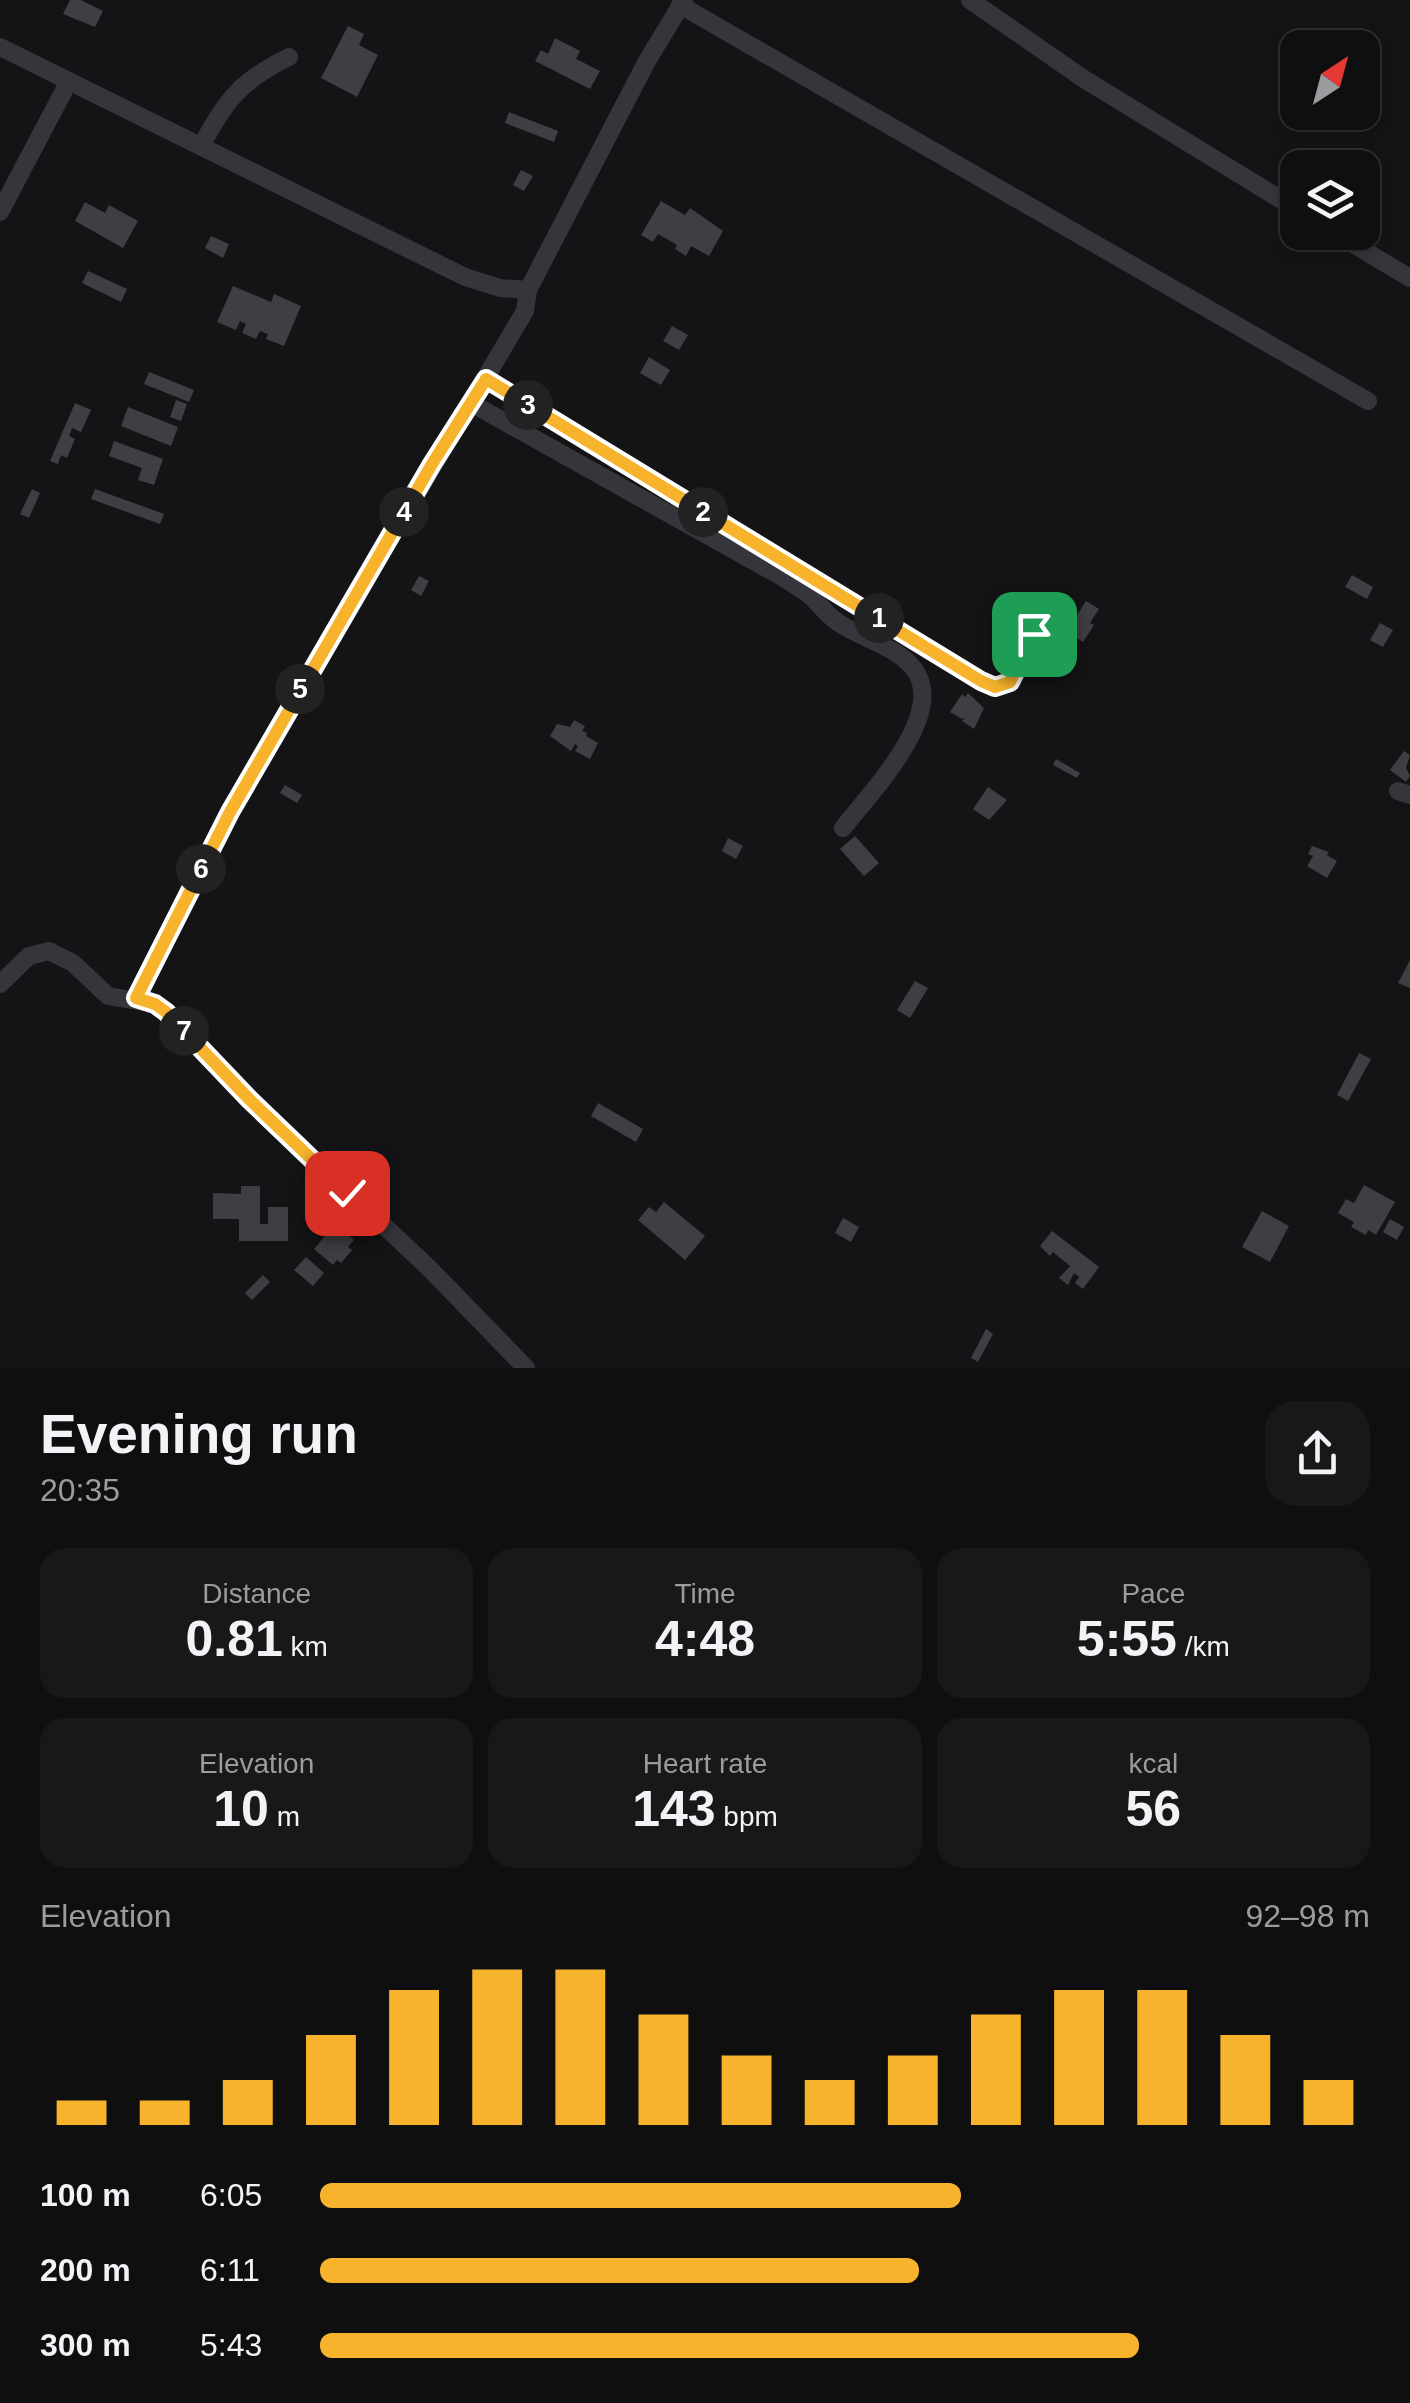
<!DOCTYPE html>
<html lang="en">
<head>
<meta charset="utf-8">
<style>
  :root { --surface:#0f0f10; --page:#181819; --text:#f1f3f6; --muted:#9b9c9f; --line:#2f2f30; --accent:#f7b32c }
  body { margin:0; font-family:Arial,sans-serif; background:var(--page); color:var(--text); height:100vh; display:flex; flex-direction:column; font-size:38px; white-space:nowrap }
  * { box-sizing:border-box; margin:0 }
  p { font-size:32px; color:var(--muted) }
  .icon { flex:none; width:55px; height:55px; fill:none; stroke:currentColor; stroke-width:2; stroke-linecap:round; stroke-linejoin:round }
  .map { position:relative; height:1368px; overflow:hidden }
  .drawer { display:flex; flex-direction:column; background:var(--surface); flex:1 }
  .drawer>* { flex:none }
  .needle { width:65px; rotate:36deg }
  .fabs { position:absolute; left:1280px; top:30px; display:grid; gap:20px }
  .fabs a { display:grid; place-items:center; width:100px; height:100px; border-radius:20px; background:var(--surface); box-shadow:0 5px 15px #0003,0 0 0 2px var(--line); font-size:50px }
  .pin { position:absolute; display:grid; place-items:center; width:85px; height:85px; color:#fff; margin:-42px; border-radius:20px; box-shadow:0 5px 15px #0006 }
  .km { position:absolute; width:50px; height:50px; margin:-25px; border-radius:50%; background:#222; color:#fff; font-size:28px; line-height:50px; text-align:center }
  .round { display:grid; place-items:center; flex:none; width:105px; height:105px; border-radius:30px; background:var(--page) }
  .headline { display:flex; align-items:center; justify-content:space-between; height:170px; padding:0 40px }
  h1 { font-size:55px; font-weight:600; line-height:75px }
  .stats { display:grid; grid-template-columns:repeat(3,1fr); gap:15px; height:170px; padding:10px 40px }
  .stats div { display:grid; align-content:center; border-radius:25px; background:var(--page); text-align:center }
  .stats b { font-size:50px; font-weight:600 }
  .stats small { font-size:28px; font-weight:400 }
  .stats p { font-size:28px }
  .chart { height:280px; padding:20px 40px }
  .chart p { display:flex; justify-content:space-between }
  .chart svg { width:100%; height:180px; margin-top:10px; stroke:var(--accent); stroke-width:6 }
  ul { padding:0 40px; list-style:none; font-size:32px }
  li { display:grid; grid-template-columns:160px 120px 1fr; align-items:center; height:75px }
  li i { height:25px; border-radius:12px; background:var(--accent) }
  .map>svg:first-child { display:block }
  .building { fill:#3e3f43 }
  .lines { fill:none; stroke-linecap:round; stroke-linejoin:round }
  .minor { stroke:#35363b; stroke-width:18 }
  .route-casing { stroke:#fff; stroke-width:20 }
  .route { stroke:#f7b32c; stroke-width:12 }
</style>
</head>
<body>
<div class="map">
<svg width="1410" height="1368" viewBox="0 0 1410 1368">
  <rect width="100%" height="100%" fill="#141416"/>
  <g class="building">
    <polygon points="70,0 81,0 103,11 95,27 63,14"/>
    <polygon points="348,26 364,34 359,45 378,55 357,97 321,78"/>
    <polygon points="555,38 580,51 576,59 600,71 590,89 535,61 541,50 548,54"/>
    <polygon points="509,112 558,131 554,142 505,123"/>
    <polygon points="521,170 533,176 524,191 513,185"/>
    <polygon points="661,201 685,215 690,208 723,231 709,256 691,246 686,256 675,249 677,245 658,234 653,242 641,235"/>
    <polygon points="85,202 105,213 109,205 138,221 123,248 75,221"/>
    <polygon points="211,236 229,244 223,258 205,248"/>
    <polygon points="88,271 127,289 121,302 82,283"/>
    <polygon points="233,286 271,302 274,294 301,306 284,346 266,339 268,334 260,331 256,339 242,333 246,324 240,321 236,330 217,322"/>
    <polygon points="672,326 688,335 679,350 663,341"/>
    <polygon points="649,357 670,370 661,385 640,373"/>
    <polygon points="149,372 194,390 189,402 144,384"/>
    <polygon points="176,400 187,404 181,421 170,417"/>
    <polygon points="75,403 91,410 81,432 72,428 69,436 75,439 67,458 61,455 58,464 50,461"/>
    <polygon points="128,407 178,427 171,446 121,426"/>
    <polygon points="114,441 163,459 154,485 138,480 142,468 109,456"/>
    <polygon points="32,489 40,493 29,518 20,514"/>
    <polygon points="95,489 164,514 160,524 91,499"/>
    <polygon points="1352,575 1373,587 1367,599 1345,587"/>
    <polygon points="419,576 429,581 421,596 411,590"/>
    <polygon points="1086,601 1099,609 1090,623 1094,625 1083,642 1060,628 1071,611 1077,615"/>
    <polygon points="1380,623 1393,630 1383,647 1370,640"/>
    <polygon points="968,693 984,708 974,729 962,721 965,718 962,719 950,712 962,694 965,697"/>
    <polygon points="574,720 585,726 582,731 587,733 586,736 598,743 590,759 575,751 578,746 575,744 571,751 550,736 557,724 570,727"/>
    <polygon points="1404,751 1410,755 1406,768 1410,776 1406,782 1390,770"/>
    <polygon points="1056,759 1080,773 1077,778 1053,765"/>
    <polygon points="285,785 302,795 297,803 280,793"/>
    <polygon points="988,787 1007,800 989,820 973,809"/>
    <polygon points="855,836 879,863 864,876 840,849"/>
    <polygon points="728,838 743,846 736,859 722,851"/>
    <polygon points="1312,846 1329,852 1327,855 1337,861 1327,878 1307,866 1313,856 1308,854"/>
    <polygon points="1410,960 1410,988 1398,983"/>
    <polygon points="915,981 928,988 910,1018 897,1010"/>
    <polygon points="1359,1053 1371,1059 1348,1101 1337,1095"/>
    <polygon points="598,1103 643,1129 636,1142 591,1116"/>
    <polygon points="1364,1185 1395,1202 1376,1235 1368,1230 1366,1235 1351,1227 1354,1222 1338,1213 1346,1199 1354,1203"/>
    <polygon points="241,1186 260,1186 260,1224 268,1224 268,1207 288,1207 288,1241 239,1241 239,1219 213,1219 213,1193 241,1194"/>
    <polygon points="664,1202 705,1236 685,1260 638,1220 649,1207 656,1212"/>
    <polygon points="1262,1211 1289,1226 1270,1262 1242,1247"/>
    <polygon points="843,1218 859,1227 851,1242 835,1233"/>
    <polygon points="1390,1219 1404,1227 1397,1240 1383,1232"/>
    <polygon points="335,1224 354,1240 348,1247 352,1250 341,1263 337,1260 333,1265 314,1249"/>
    <polygon points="1052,1231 1099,1267 1083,1289 1075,1283 1079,1277 1074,1273 1068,1285 1059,1278 1070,1266 1053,1252 1050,1256 1040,1246"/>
    <polygon points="306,1257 324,1273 313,1286 294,1270"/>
    <polygon points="263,1275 270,1282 252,1300 245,1293"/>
    <polygon points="986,1329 993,1334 978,1362 971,1358"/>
  </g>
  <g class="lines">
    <g class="minor">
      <polyline points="970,0 1084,79 1298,210"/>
      <polyline points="680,5 1368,401"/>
      <polyline points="0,47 465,277 500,288 528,290 647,61 684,0"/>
      <path d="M202,145C226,99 242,80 289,57"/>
      <polyline points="0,212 69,81"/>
      <polyline points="1333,232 1410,278"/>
      <polyline points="486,379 981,681 995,687 1010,682 1035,634"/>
      <path d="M471,403L782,577C791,583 800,588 808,594C818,602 825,613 836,621C859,638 897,646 914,669C948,714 870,793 843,828"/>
      <polyline points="1398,791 1410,795"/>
      <polyline points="0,984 29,956 49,951 73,963 108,996 155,1004 166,1012 250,1100 429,1268 526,1368"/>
      <polyline points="136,998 230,812 280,724 525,311 528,290"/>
    </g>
  </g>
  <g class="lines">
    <defs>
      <polyline id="route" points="347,1193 250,1100 166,1012 155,1004 136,998 230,812 432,464 486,379 981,681 995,687 1010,682 1034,634"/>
    </defs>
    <use href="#route" class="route-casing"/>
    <use href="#route" class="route"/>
  </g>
</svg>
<div class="fabs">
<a><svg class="needle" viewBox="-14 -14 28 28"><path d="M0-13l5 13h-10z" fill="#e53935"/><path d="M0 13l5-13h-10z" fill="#9b9c9f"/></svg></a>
<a><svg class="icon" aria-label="layers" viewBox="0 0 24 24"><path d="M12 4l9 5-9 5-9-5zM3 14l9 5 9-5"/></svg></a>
</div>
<div class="pin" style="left:1034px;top:634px;background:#1e9e55"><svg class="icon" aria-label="arrive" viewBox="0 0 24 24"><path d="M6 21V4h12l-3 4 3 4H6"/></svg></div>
<div class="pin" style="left:347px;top:1193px;background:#d93025"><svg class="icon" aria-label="check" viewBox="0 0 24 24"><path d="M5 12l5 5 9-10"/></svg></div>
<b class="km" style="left:879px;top:618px">1</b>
<b class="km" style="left:703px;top:512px">2</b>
<b class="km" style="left:528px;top:405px">3</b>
<b class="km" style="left:404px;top:512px">4</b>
<b class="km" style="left:300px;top:689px">5</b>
<b class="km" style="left:201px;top:869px">6</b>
<b class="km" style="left:184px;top:1031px">7</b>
</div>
<section class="drawer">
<div class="headline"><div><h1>Evening run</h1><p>20:35</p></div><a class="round"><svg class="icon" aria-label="share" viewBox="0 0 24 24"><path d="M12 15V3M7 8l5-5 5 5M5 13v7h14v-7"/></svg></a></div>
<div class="stats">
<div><p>Distance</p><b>0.81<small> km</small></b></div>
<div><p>Time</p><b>4:48</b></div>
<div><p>Pace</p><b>5:55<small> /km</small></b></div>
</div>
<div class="stats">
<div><p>Elevation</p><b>10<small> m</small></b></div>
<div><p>Heart rate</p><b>143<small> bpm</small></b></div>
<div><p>kcal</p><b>56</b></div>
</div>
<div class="chart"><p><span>Elevation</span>92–98 m</p>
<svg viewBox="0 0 160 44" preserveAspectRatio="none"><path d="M5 44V38M15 44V38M25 44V33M35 44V22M45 44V11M55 44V6M65 44V6M75 44V17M85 44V27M95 44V33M105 44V27M115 44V17M125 44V11M135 44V11M145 44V22M155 44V33"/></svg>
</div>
<ul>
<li><b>100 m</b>6:05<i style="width:61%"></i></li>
<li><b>200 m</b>6:11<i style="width:57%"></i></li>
<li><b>300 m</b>5:43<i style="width:78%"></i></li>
</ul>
</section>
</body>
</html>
